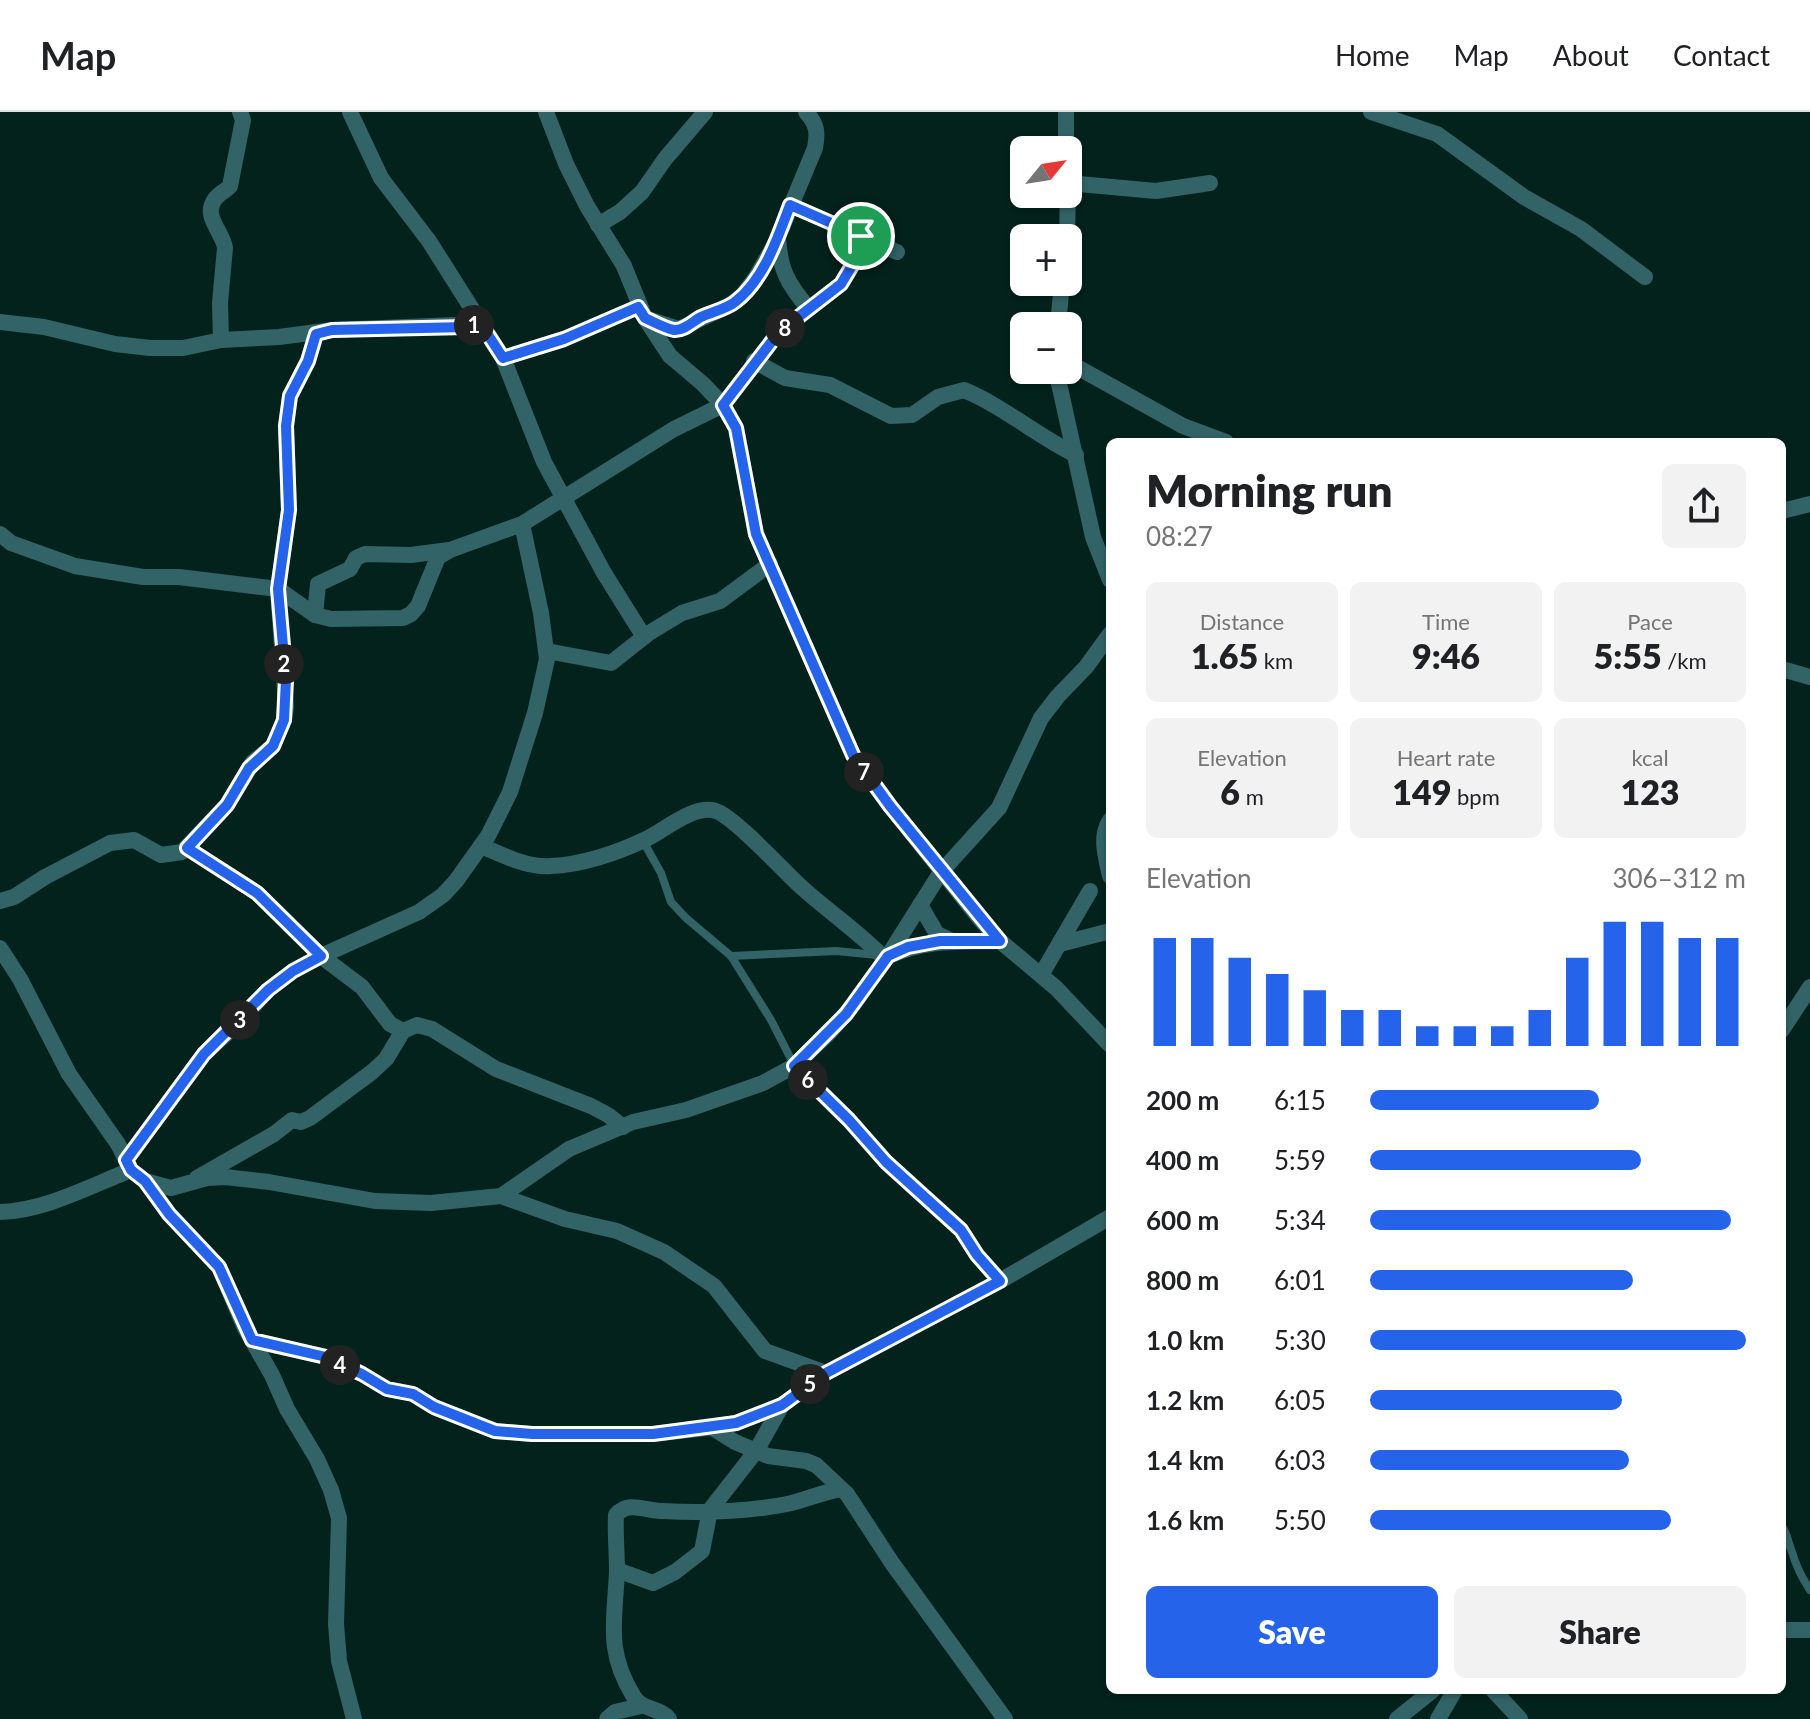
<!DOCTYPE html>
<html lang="en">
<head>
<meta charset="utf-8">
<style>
  :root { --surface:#fff; --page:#f2f2f2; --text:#202124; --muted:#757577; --line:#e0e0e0; --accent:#2563eb }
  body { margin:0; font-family:Lato,sans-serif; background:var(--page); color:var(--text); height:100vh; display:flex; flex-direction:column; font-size:30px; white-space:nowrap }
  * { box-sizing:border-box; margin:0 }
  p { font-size:26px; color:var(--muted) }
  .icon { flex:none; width:44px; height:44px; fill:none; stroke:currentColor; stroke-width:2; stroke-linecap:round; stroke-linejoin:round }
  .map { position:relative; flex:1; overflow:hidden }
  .side { position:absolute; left:1106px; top:326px; width:680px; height:1256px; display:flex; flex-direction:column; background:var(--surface); border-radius:12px; box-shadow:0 2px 6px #0004 }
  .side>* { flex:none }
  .needle { width:52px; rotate:60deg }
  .fabs { position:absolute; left:1010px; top:24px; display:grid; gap:16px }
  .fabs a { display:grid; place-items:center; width:72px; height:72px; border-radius:12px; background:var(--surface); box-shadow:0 2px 6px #0004; font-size:40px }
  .pin { position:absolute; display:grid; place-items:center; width:68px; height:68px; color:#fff; margin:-34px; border:4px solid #fff; border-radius:50%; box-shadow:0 2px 8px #0007 }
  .km { position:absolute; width:40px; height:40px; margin:-20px; border-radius:50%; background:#222; color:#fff; font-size:22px; line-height:40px; text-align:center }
  .round { display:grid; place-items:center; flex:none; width:84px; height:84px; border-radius:12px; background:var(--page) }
  .overview { display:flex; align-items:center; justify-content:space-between; height:136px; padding:0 40px }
  h1 { font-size:44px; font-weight:800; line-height:60px }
  .figures { display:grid; grid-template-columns:repeat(3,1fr); gap:12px; height:136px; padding:8px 40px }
  .figures div { display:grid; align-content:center; border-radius:12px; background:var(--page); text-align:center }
  .figures b { font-size:34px; font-weight:800 }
  .figures small { font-size:22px; font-weight:400 }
  .figures p { font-size:22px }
  .chart { height:224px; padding:16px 40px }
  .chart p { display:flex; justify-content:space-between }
  .chart svg { width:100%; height:144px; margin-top:8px; stroke:var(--accent); stroke-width:6 }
  .cta { display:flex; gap:16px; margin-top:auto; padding:16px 40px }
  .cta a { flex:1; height:92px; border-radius:12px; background:var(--accent); color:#fff; font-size:32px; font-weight:800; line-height:92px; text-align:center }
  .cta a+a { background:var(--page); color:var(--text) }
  ul { padding:0 40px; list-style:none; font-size:26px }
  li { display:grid; grid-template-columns:128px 96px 1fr; align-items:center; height:60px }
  li i { height:20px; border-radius:10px; background:var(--accent) }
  header { display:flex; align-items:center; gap:48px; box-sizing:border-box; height:112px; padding:0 40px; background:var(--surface); border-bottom:2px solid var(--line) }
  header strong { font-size:38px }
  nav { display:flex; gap:44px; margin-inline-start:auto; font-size:28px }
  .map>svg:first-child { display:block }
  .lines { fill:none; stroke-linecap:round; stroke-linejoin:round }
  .service { stroke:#326366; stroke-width:8 }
  .minor { stroke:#326366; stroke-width:16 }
  .route-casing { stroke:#fff; stroke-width:16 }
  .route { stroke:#2563eb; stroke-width:10 }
</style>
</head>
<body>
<header>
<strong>Map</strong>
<nav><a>Home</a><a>Map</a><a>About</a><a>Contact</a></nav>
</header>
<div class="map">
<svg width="1810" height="1607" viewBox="0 0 1810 1607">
  <rect width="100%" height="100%" fill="#03221b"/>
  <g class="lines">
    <g class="service">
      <polyline points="643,729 661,761 671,790 686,806 731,844 771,908 794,953"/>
      <polyline points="731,844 836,839 877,843"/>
      <path d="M1782,1414C1788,1423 1788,1431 1792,1440C1796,1454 1802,1466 1810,1478"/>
    </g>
    <g class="minor">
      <polyline points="350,0 381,66 429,129 503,246 544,350 604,461 644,525"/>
      <polyline points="546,0 566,52 587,94 624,154 645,206 670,244 703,272 723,293 736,316 756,422 853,643 890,694 980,807 1000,829 1056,876 1110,933"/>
      <polyline points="1066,0 1066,38"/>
      <polyline points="1371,0 1437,22 1524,85 1581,117 1645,165"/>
      <polyline points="1068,71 1156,79 1210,71"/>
      <polyline points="790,93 897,140"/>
      <polyline points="598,113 620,100 642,80 665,47 705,0"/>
      <path d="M778,125C780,158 787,171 809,197"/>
      <polyline points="1067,126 1068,75"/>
      <path d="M645,206L679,217L730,193L742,184L756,165L776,130L815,36C818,20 817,12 806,0"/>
      <polyline points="0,210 44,215 115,232 150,236 183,236 221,228 279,225 332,218 481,212"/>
      <polyline points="1058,214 1062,170"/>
      <path d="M221,228L220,191L225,136C223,120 202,104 215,87C219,81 226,79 230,74L243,8L240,0"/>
      <polyline points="503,246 564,227 638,195"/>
      <path d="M754,249L785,266L830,273L891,304L912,303L938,285L964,278C1003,294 1037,324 1076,343"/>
      <polyline points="1068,250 1183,314 1226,330"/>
      <polyline points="1056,258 1093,425 1110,468"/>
      <polyline points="1782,399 1810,392"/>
      <polyline points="0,422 11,431 75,454 143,465 179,465 278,477 315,503 331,507 403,506 411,502 418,494 438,445 450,438 522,412 674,317 723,293 779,220 841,172 868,127"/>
      <polyline points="315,503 318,472 350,457 356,446 365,442 411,443 449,438"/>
      <polyline points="547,539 611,551 649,521 682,501 720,489 770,452"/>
      <polyline points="1782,557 1810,565"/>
      <path d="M1110,708C1099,725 1106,745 1110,764"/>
      <path d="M481,734C503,743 527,756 551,754C581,753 617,741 644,728C664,719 693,692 716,699C734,705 781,756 798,772C826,798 858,819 885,847"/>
      <polyline points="187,736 257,781 321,844 362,875 390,912 403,919"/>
      <polyline points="0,789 14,785 45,765 110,731 134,728 161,743 182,740 227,693 253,650 273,634 284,608 286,595 278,477 289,398 286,314 290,284 308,249 316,222"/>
      <polyline points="920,793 937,822 950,828"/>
      <polyline points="1060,832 1110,819"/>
      <polyline points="0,836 20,867 69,962 118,1032 131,1058 145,1069 171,1076 207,1066 225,1065 269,1070 375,1089 431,1091 501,1084 569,1037 633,1010 686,998 763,971 794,954 829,921 854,892 888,844 941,760 999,696 1041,606 1058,584 1086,555 1110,522"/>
      <path d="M889,844C928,827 959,830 1000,829"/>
      <polyline points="1041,863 1090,779"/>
      <polyline points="1782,918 1810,875"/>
      <polyline points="794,954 849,1008 886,1050 961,1118 977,1143 1000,1169"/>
      <polyline points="126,1048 204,942 238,911 268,878 293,859 321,844 419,800 443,783 456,769 488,724 510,680 535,601 547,547 541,501 522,412"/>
      <polyline points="197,1066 274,1022 292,1008 301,1010 310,1006 372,960 386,947 403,919 417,913 432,917 496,957 591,994 608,1003 623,1015"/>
      <polyline points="146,1070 169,1102 219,1155 245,1216 272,1263 287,1297 317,1347 331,1378 339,1406 336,1512 339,1549 354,1607"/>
      <polyline points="501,1084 565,1107 617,1119 664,1140 714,1174 765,1239 826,1261"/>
      <path d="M0,1100C44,1099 90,1074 131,1058"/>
      <polyline points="252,1228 326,1245 362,1262 387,1277 413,1282 434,1295 495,1319 532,1322 653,1322 706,1316 736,1311 782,1293 826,1261 1000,1169 1110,1105"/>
      <polyline points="711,1315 735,1330 768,1344 806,1349 816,1353 847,1382 892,1451 1005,1607"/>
      <polyline points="617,1458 653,1471 675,1460 702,1439 710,1398 756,1339 782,1293"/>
      <polyline points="1782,1518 1810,1518"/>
      <polyline points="1493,1578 1520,1607"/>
      <polyline points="607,1607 615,1600 641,1594"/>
      <path d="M669,1607C660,1595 643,1599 634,1585C605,1539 615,1508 617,1459C617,1441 615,1422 616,1403C628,1388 646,1399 662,1399C703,1401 747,1400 787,1392C805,1388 823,1380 841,1377"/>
      <polyline points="1397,1607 1433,1578"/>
      <polyline points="1438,1607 1455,1578"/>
    </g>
  </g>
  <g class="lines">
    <defs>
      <path id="route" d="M790,93L868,127L841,172L779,220L723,293L736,316L756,422L853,643L890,694L1000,829H940L908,835L888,844L846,902L794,954L849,1008L886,1050L961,1118L977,1143L1000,1169L826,1261L782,1293L736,1311L653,1322H532L495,1319L434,1295L413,1282L387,1277L362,1262L326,1245L252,1228L219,1155L169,1102L145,1069L131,1058L126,1048L204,942L268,878L293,859L321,844L257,781L187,736L227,693L249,656L273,634L284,608L286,568L278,477L289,398L286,314L290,284L308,249L316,222L332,218L467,215L481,212L503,246L564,227L638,195L645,206C654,210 664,216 674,218C684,219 693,209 701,205C712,200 726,197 735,190C764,168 778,125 790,93Z"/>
    </defs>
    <use href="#route" class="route-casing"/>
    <use href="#route" class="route"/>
  </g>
</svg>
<div class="fabs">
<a><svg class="needle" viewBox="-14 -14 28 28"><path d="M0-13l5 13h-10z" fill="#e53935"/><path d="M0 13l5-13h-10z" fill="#757577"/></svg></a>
<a>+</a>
<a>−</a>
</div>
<div class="pin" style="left:861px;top:124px;background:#1e9e55"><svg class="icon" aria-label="arrive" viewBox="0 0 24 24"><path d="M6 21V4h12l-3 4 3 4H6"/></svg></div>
<b class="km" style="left:474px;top:213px">1</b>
<b class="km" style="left:284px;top:552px">2</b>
<b class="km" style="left:240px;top:908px">3</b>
<b class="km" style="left:340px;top:1253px">4</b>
<b class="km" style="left:810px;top:1272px">5</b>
<b class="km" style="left:808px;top:968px">6</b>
<b class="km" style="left:864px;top:660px">7</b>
<b class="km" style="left:785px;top:216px">8</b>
<section class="side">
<div class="overview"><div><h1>Morning run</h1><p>08:27</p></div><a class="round"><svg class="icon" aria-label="share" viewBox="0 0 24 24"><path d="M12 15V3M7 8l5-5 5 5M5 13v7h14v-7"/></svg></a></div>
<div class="figures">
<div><p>Distance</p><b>1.65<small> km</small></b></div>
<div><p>Time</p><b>9:46</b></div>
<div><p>Pace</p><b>5:55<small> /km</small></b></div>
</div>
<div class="figures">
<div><p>Elevation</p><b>6<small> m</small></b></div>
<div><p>Heart rate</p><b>149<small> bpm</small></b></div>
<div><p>kcal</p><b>123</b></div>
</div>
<div class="chart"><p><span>Elevation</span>306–312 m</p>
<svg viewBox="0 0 160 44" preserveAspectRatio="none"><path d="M5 44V11M15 44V11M25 44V17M35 44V22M45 44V27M55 44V33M65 44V33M75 44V38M85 44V38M95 44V38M105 44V33M115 44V17M125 44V6M135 44V6M145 44V11M155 44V11"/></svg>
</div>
<ul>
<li><b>200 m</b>6:15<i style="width:61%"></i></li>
<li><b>400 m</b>5:59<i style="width:72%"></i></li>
<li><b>600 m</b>5:34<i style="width:96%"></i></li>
<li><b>800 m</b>6:01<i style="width:70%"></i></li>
<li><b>1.0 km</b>5:30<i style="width:100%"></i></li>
<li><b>1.2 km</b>6:05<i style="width:67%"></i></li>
<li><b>1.4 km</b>6:03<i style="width:69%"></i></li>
<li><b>1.6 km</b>5:50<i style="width:80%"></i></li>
</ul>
<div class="cta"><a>Save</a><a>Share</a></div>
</section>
</div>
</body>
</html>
